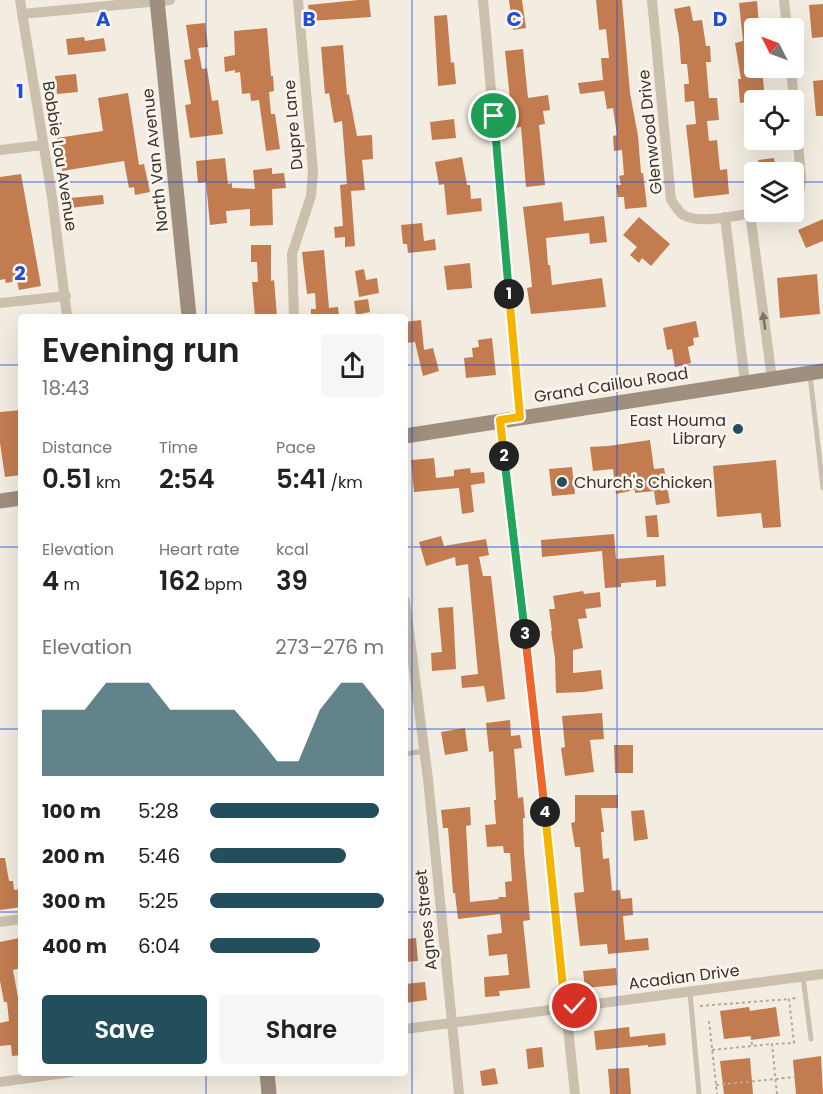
<!DOCTYPE html>
<html lang="en">
<head>
<meta charset="utf-8">
<style>
  :root { --surface:#fff; --page:#f6f6f6; --text:#222; --muted:#767676; --accent:#224f5b }
  body { margin:0; font-family:Poppins,sans-serif; background:var(--page); color:var(--text); height:100vh; display:flex; flex-direction:column; font-size:22px; white-space:nowrap }
  * { box-sizing:border-box; margin:0 }
  p { font-size:20px; color:var(--muted) }
  .icon { flex:none; width:33px; height:33px; fill:none; stroke:currentColor; stroke-width:2; stroke-linecap:round; stroke-linejoin:round }
  .map { position:relative; flex:1; overflow:hidden }
  .drawer { position:absolute; left:18px; top:314px; width:390px; height:762px; display:flex; flex-direction:column; background:var(--surface); border-radius:6px; box-shadow:0 6px 24px #0002 }
  .drawer>* { flex:none }
  .needle { width:39px; rotate:312deg }
  .buttons { position:absolute; left:744px; top:18px; display:grid; gap:12px }
  .buttons a { display:grid; place-items:center; width:60px; height:60px; border-radius:6px; background:var(--surface); box-shadow:0 6px 24px #0002; font-size:30px }
  .pin { position:absolute; display:grid; place-items:center; width:51px; height:51px; color:#fff; margin:-26px; border:3px solid #fff; border-radius:50%; box-shadow:0 2px 6px #0007 }
  .km { position:absolute; width:30px; height:30px; margin:-15px; border-radius:50%; background:#222; color:#fff; font-size:16px; line-height:30px; text-align:center }
  .round { display:grid; place-items:center; flex:none; width:63px; height:63px; border-radius:6px; background:var(--page) }
  .overview { display:flex; align-items:center; justify-content:space-between; height:102px; padding:0 24px }
  h1 { font-size:33px; font-weight:600; line-height:45px }
  .figures { display:grid; grid-template-columns:repeat(3,1fr); gap:9px; height:102px; padding:6px 24px }
  .figures div { display:grid; align-content:center }
  .figures b { font-size:26px; font-weight:600 }
  .figures small { font-size:16px; font-weight:400 }
  .figures p { font-size:16px }
  .chart { height:168px; padding:12px 24px }
  .chart p { display:flex; justify-content:space-between }
  .chart svg { width:100%; height:108px; margin-top:6px; fill:var(--accent); opacity:.7 }
  .action { display:flex; gap:12px; margin-top:auto; padding:12px 24px }
  .action a { flex:1; height:69px; border-radius:6px; background:var(--accent); color:#fff; font-size:24px; font-weight:600; line-height:69px; text-align:center }
  .action a+a { background:var(--page); color:var(--text) }
  ul { padding:0 24px; list-style:none; font-size:20px }
  li { display:grid; grid-template-columns:96px 72px 1fr; align-items:center; height:45px }
  li i { height:15px; border-radius:8px; background:var(--accent) }
  .map>svg:first-child { display:block }
  .building { fill:#c27c50 }
  .lines { fill:none; stroke-linecap:round; stroke-linejoin:round }
  .path { stroke:#b7a997; stroke-width:2; stroke-dasharray:3 3; stroke-linecap:butt }
  .service { stroke:#cbbfad; stroke-width:5 }
  .minor { stroke:#cbbfad; stroke-width:10 }
  .secondary { stroke:#9f8f7e; stroke-width:15 }
  .oneway { fill:#7b7166 }
  .split-1-casing { stroke:#fff; stroke-width:12 }
  .split-2-casing { stroke:#fff; stroke-width:12 }
  .split-3-casing { stroke:#fff; stroke-width:12 }
  .split-4-casing { stroke:#fff; stroke-width:12 }
  .split-5-casing { stroke:#fff; stroke-width:12 }
  .split-1 { stroke:#22a559; stroke-width:8 }
  .split-2 { stroke:#f5b400; stroke-width:8 }
  .split-3 { stroke:#22a559; stroke-width:8 }
  .split-4 { stroke:#f0652b; stroke-width:8 }
  .split-5 { stroke:#f5b400; stroke-width:8 }
  .grid { fill:none; stroke:#1d4ed8; stroke-width:1.5; stroke-opacity:0.55 }
  .poi-dot { fill:#224f5b; stroke:#faf6ee; stroke-width:2 }
  .labels { text-anchor:middle; dominant-baseline:central; stroke-width:5; stroke-linejoin:round; paint-order:stroke }
  .street-label { font-size:16px; fill:#3a322b; stroke:#faf6ee }
  .poi-label { font-size:16px; fill:#3a322b; stroke:#faf6ee; text-anchor:end }
  .grid-label { font-size:20px; text-anchor:middle; font-weight:bold; fill:#1d4ed8; stroke:#faf6ee; stroke-width:5; stroke-linejoin:round; paint-order:stroke }
</style>
</head>
<body>
<div class="map">
<svg width="823" height="1094" viewBox="0 0 823 1094">
  <rect width="100%" height="100%" fill="#f3ede1"/>
  <g class="building">
    <polygon points="358,0 369,0 371,17 310,21 308,5"/>
    <polygon points="509,0 522,0 526,28 513,30"/>
    <polygon points="596,0 622,0 630,93 638,136 641,173 643,173 647,207 625,209 624,197 618,197 616,185 621,185 619,176 624,175 622,150 614,151 613,136 617,135 613,108 607,109 604,91 580,94 578,83 603,80 601,58 609,58 606,29 599,30"/>
    <polygon points="757,1 759,26 752,26 754,42 754,68 762,68 765,100 740,103 738,79 741,79 735,43 743,41 739,3"/>
    <polygon points="823,4 823,37 812,38 809,5"/>
    <polygon points="690,6 693,21 702,20 706,46 710,46 711,62 706,62 709,98 717,98 719,120 707,121 709,141 717,140 720,170 727,169 729,194 694,198 686,125 696,124 694,101 685,102 684,84 689,84 687,64 681,64 679,37 674,9"/>
    <polygon points="447,15 451,63 454,62 456,84 438,86 434,16"/>
    <polygon points="205,23 208,47 198,48 202,69 207,68 212,101 218,100 223,134 190,138 185,105 191,104 184,60 191,59 186,25"/>
    <polygon points="267,28 271,76 273,76 274,91 269,92 271,114 275,114 280,149 266,151 259,100 251,101 250,93 242,94 240,72 235,73 235,70 225,72 224,57 235,55 234,31"/>
    <polygon points="84,37 85,41 104,38 106,51 68,55 66,39"/>
    <polygon points="343,45 347,95 349,94 357,136 372,135 373,159 362,160 365,190 351,191 355,246 345,247 345,237 335,238 334,227 343,226 340,185 347,184 342,121 334,123 329,93 325,94 321,47"/>
    <polygon points="523,49 528,98 548,95 550,110 543,111 545,124 539,125 545,185 526,187 521,127 513,128 505,51"/>
    <polygon points="76,74 78,92 57,94 55,76"/>
    <polygon points="823,80 823,116 816,116 813,81"/>
    <polygon points="128,93 139,165 144,164 150,192 135,195 134,187 129,188 124,161 62,171 57,138 103,131 98,98"/>
    <polygon points="454,119 456,138 432,140 430,122"/>
    <polygon points="462,157 467,185 470,185 471,199 481,198 482,211 447,215 444,184 439,185 435,162"/>
    <polygon points="225,158 228,184 232,183 232,188 255,189 253,170 272,168 272,174 284,173 286,188 272,189 273,225 250,226 250,209 226,211 227,223 210,225 206,182 198,183 196,161"/>
    <polygon points="774,158 776,172 760,172 758,160"/>
    <polygon points="21,174 41,286 19,290 17,281 6,283 5,279 0,280 0,177"/>
    <polygon points="103,195 104,204 70,208 69,198"/>
    <polygon points="562,202 564,221 604,216 607,242 590,244 589,233 546,238 548,265 550,265 552,285 602,278 606,307 531,314 527,288 532,287 530,266 523,207"/>
    <polygon points="639,217 670,244 651,266 642,258 639,263 630,255 637,247 623,235"/>
    <polygon points="823,219 823,241 806,248 798,230"/>
    <polygon points="422,223 424,241 435,239 436,250 408,253 407,244 403,244 401,225"/>
    <polygon points="251,245 271,245 271,281 274,280 277,316 255,316 252,282 258,282 257,262 251,262"/>
    <polygon points="324,250 329,308 338,307 339,316 311,316 311,309 316,309 315,293 307,294 302,252"/>
    <polygon points="470,263 472,288 447,290 444,266"/>
    <polygon points="364,269 366,280 377,278 379,293 359,297 355,271"/>
    <polygon points="817,274 820,314 780,318 777,278"/>
    <polygon points="368,299 370,312 356,315 354,301"/>
    <polygon points="421,320 424,350 433,348 439,371 423,376 415,342 405,343 405,322"/>
    <polygon points="696,321 699,337 693,338 694,345 688,347 691,363 675,367 672,349 667,350 663,328"/>
    <polygon points="492,338 496,375 466,378 464,358 473,357 472,348 479,347 478,340"/>
    <polygon points="21,410 21,475 5,477 0,443 0,412"/>
    <polygon points="650,440 654,469 664,468 670,503 656,505 654,491 635,493 635,490 616,494 613,469 593,471 590,447 608,446"/>
    <polygon points="434,458 436,478 454,476 454,470 470,468 471,473 484,472 485,483 471,485 474,512 462,514 459,488 414,492 411,460"/>
    <polygon points="776,460 781,527 763,528 761,513 717,517 713,466"/>
    <polygon points="572,467 575,494 552,496 549,469"/>
    <polygon points="657,515 659,537 647,537 645,516"/>
    <polygon points="614,534 616,559 664,555 666,586 656,587 656,580 621,583 621,587 605,588 602,551 542,557 541,540"/>
    <polygon points="441,536 444,546 486,539 489,555 479,557 483,576 491,576 505,699 487,702 484,686 462,688 461,676 478,674 468,564 456,566 455,557 426,566 419,542"/>
    <polygon points="583,591 584,594 600,592 601,607 585,609 587,618 578,619 583,648 573,650 573,673 601,670 603,689 584,692 556,693 555,658 551,631 552,631 549,609 555,609 553,596"/>
    <polygon points="453,607 456,669 432,671 431,653 442,652 438,608"/>
    <polygon points="602,713 604,739 590,740 594,772 565,776 561,748 565,747 562,716"/>
    <polygon points="510,720 511,736 520,735 522,748 514,749 518,798 523,797 525,818 523,818 524,852 530,920 523,921 530,988 499,991 500,996 485,997 484,977 509,975 507,954 489,956 487,935 502,933 500,914 458,919 455,893 453,893 448,828 443,828 441,810 470,807 471,825 466,826 470,902 499,899 498,897 506,897 505,882 512,881 510,853 504,853 503,846 487,847 485,825 496,824 494,800 496,800 493,751 489,752 486,723"/>
    <polygon points="465,728 468,751 445,755 441,732"/>
    <polygon points="614,745 633,745 633,773 615,773"/>
    <polygon points="575,795 618,795 618,808 601,808 604,832 601,832 603,859 609,858 612,891 620,890 621,899 632,898 633,915 623,916 625,940 648,938 649,950 608,954 607,944 580,946 574,893 584,892 580,847 575,847 571,823 575,822"/>
    <polygon points="644,810 648,839 634,841 631,811"/>
    <polygon points="0,858 5,858 9,881 13,881 14,890 21,889 21,907 0,910"/>
    <polygon points="19,938 21,968 13,970 21,1014 21,1055 12,1056 11,1045 0,1046 0,1023 9,1021 7,1002 4,1002 0,981 0,942"/>
    <polygon points="416,938 418,961 405,962 405,939"/>
    <polygon points="616,968 617,985 585,988 583,971"/>
    <polygon points="425,982 427,1000 405,1003 405,984"/>
    <polygon points="749,1007 750,1011 776,1007 780,1036 751,1040 751,1036 724,1039 720,1011"/>
    <polygon points="629,1027 630,1037 665,1033 666,1045 648,1047 648,1045 596,1050 594,1031"/>
    <polygon points="542,1047 544,1067 528,1069 526,1049"/>
    <polygon points="821,1056 823,1094 796,1094 793,1060"/>
    <polygon points="750,1058 753,1094 724,1094 720,1061"/>
    <polygon points="495,1068 498,1084 482,1086 480,1071"/>
    <polygon points="629,1068 631,1094 610,1094 608,1069"/>
  </g>
  <g class="lines">
    <g class="path">
      <polyline points="700,1006 789,999"/>
      <polyline points="709,1021 717,1094"/>
      <polyline points="751,1036 752,1046"/>
      <polyline points="712,1050 772,1044"/>
      <polyline points="716,1085 795,1077"/>
      <polyline points="777,1094 772,1044 794,1043 789,999 796,998"/>
    </g>
    <g class="service">
      <polyline points="810,375 823,488"/>
      <polyline points="405,754 425,751"/>
      <polyline points="803,977 811,1039"/>
      <polyline points="690,992 699,1094"/>
    </g>
    <g class="minor">
      <polyline points="20,0 52,197 67,316"/>
      <polyline points="483,0 520,417"/>
      <path d="M652,0L671,200C675,205 678,211 683,215C701,225 739,215 759,212"/>
      <polyline points="784,0 787,28"/>
      <polyline points="22,14 170,0"/>
      <polyline points="791,68 801,176 800,189 794,200"/>
      <polyline points="0,150 43,145"/>
      <polyline points="750,213 772,379"/>
      <polyline points="725,217 745,382"/>
      <polyline points="0,303 66,296"/>
      <polyline points="294,316 292,254 311,196 313,170 298,0"/>
      <polyline points="500,420 534,706 575,1094"/>
      <polyline points="405,601 428,779 459,1094"/>
      <polyline points="0,922 21,919"/>
      <polyline points="405,1029 823,974"/>
      <polyline points="0,1082 72,1072"/>
    </g>
    <g class="secondary">
      <polyline points="157,0 189,316"/>
      <polyline points="405,436 823,371"/>
      <polyline points="0,501 21,498"/>
      <polyline points="267,1072 269,1094"/>
    </g>
  </g>
  <defs><path id="oneway-solid" d="M-6-.8H1V-3.2L6.5 0L1 3.2V.8H-6Z" transform="scale(1.5)"/></defs>
  <use class="oneway" href="#oneway-solid" transform="translate(764 321) rotate(-98)"/>
  <g class="lines">
    <defs>
      <polyline id="split-1" points="494,116 509,294"/>
      <polyline id="split-2" points="504,456 500,420 520,417 509,294"/>
      <polyline id="split-3" points="504,456 525,634"/>
      <polyline id="split-4" points="525,634 545,812"/>
      <polyline id="split-5" points="545,812 565,1007 575,1006"/>
    </defs>
    <use href="#split-1" class="split-1-casing"/>
    <use href="#split-2" class="split-2-casing"/>
    <use href="#split-3" class="split-3-casing"/>
    <use href="#split-4" class="split-4-casing"/>
    <use href="#split-5" class="split-5-casing"/>
    <use href="#split-1" class="split-1"/>
    <use href="#split-2" class="split-2"/>
    <use href="#split-3" class="split-3"/>
    <use href="#split-4" class="split-4"/>
    <use href="#split-5" class="split-5"/>
  </g>
  <path class="grid" d="M206,0V316M412,0V1094M617,0V1094M0,182H754M794,182H823M0,365H21M405,365H823M0,547H21M405,547H823M0,729H21M405,729H823M0,912H21M405,912H823M206,1072V1094"/>
  <g class="poi-dot">
    <circle cx="738" cy="429" r="6"/>
    <circle cx="562" cy="482" r="6"/>
  </g>
  <g class="labels">
    <g class="street-label">
      <text transform="translate(293 125) rotate(-95)">Dupre Lane</text>
      <text transform="translate(650 132) rotate(-96)">Glenwood Drive</text>
      <text transform="translate(60 156) rotate(81)">Bobbie Lou Avenue</text>
      <text transform="translate(155 160) rotate(-96)">North Van Avenue</text>
      <text transform="translate(611 385) rotate(-9)">Grand Caillou Road</text>
      <text transform="translate(426 920) rotate(-96)">Agnes Street</text>
      <text transform="translate(684 977) rotate(-7)">Acadian Drive</text>
    </g>
    <g class="poi-label">
      <text x="726" y="420">East Houma<tspan x="726" dy="18">Library</tspan></text>
      <text x="574" y="482" text-anchor="start">Church's Chicken</text>
    </g>
  </g>
  <g class="grid-label">
    <text x="103" y="26">A</text>
    <text x="309" y="26">B</text>
    <text x="514" y="26">C</text>
    <text x="720" y="26">D</text>
    <text x="20" y="98">1</text>
    <text x="20" y="280">2</text>
  </g>
</svg>
<div class="buttons">
<a><svg class="needle" viewBox="-14 -14 28 28"><path d="M0-13l5 13h-10z" fill="#e53935"/><path d="M0 13l5-13h-10z" fill="#767676"/></svg></a>
<a><svg class="icon" aria-label="locate" viewBox="0 0 24 24"><circle cx="12" cy="12" r="6"/><path d="M12 2v4M12 18v4M2 12h4M18 12h4"/></svg></a>
<a><svg class="icon" aria-label="layers" viewBox="0 0 24 24"><path d="M12 4l9 5-9 5-9-5zM3 14l9 5 9-5"/></svg></a>
</div>
<div class="pin" style="left:494px;top:116px;background:#1e9e55"><svg class="icon" aria-label="arrive" viewBox="0 0 24 24"><path d="M6 21V4h12l-3 4 3 4H6"/></svg></div>
<div class="pin" style="left:575px;top:1006px;background:#d93025"><svg class="icon" aria-label="check" viewBox="0 0 24 24"><path d="M5 12l5 5 9-10"/></svg></div>
<b class="km" style="left:509px;top:294px">1</b>
<b class="km" style="left:504px;top:456px">2</b>
<b class="km" style="left:525px;top:634px">3</b>
<b class="km" style="left:545px;top:812px">4</b>
<section class="drawer">
<div class="overview"><div><h1>Evening run</h1><p>18:43</p></div><a class="round"><svg class="icon" aria-label="share" viewBox="0 0 24 24"><path d="M12 15V3M7 8l5-5 5 5M5 13v7h14v-7"/></svg></a></div>
<div class="figures">
<div><p>Distance</p><b>0.51<small> km</small></b></div>
<div><p>Time</p><b>2:54</b></div>
<div><p>Pace</p><b>5:41<small> /km</small></b></div>
</div>
<div class="figures">
<div><p>Elevation</p><b>4<small> m</small></b></div>
<div><p>Heart rate</p><b>162<small> bpm</small></b></div>
<div><p>kcal</p><b>39</b></div>
</div>
<div class="chart"><p><span>Elevation</span>273–276 m</p>
<svg viewBox="0 0 160 44" preserveAspectRatio="none"><path d="M0 44V17L10 17L20 17L30 6L40 6L50 6L60 17L70 17L80 17L90 17L100 27L110 38L120 38L130 17L140 6L150 6L160 17V44z"/></svg>
</div>
<ul>
<li><b>100 m</b>5:28<i style="width:97%"></i></li>
<li><b>200 m</b>5:46<i style="width:78%"></i></li>
<li><b>300 m</b>5:25<i style="width:100%"></i></li>
<li><b>400 m</b>6:04<i style="width:63%"></i></li>
</ul>
<div class="action"><a>Save</a><a>Share</a></div>
</section>
</div>
</body>
</html>
